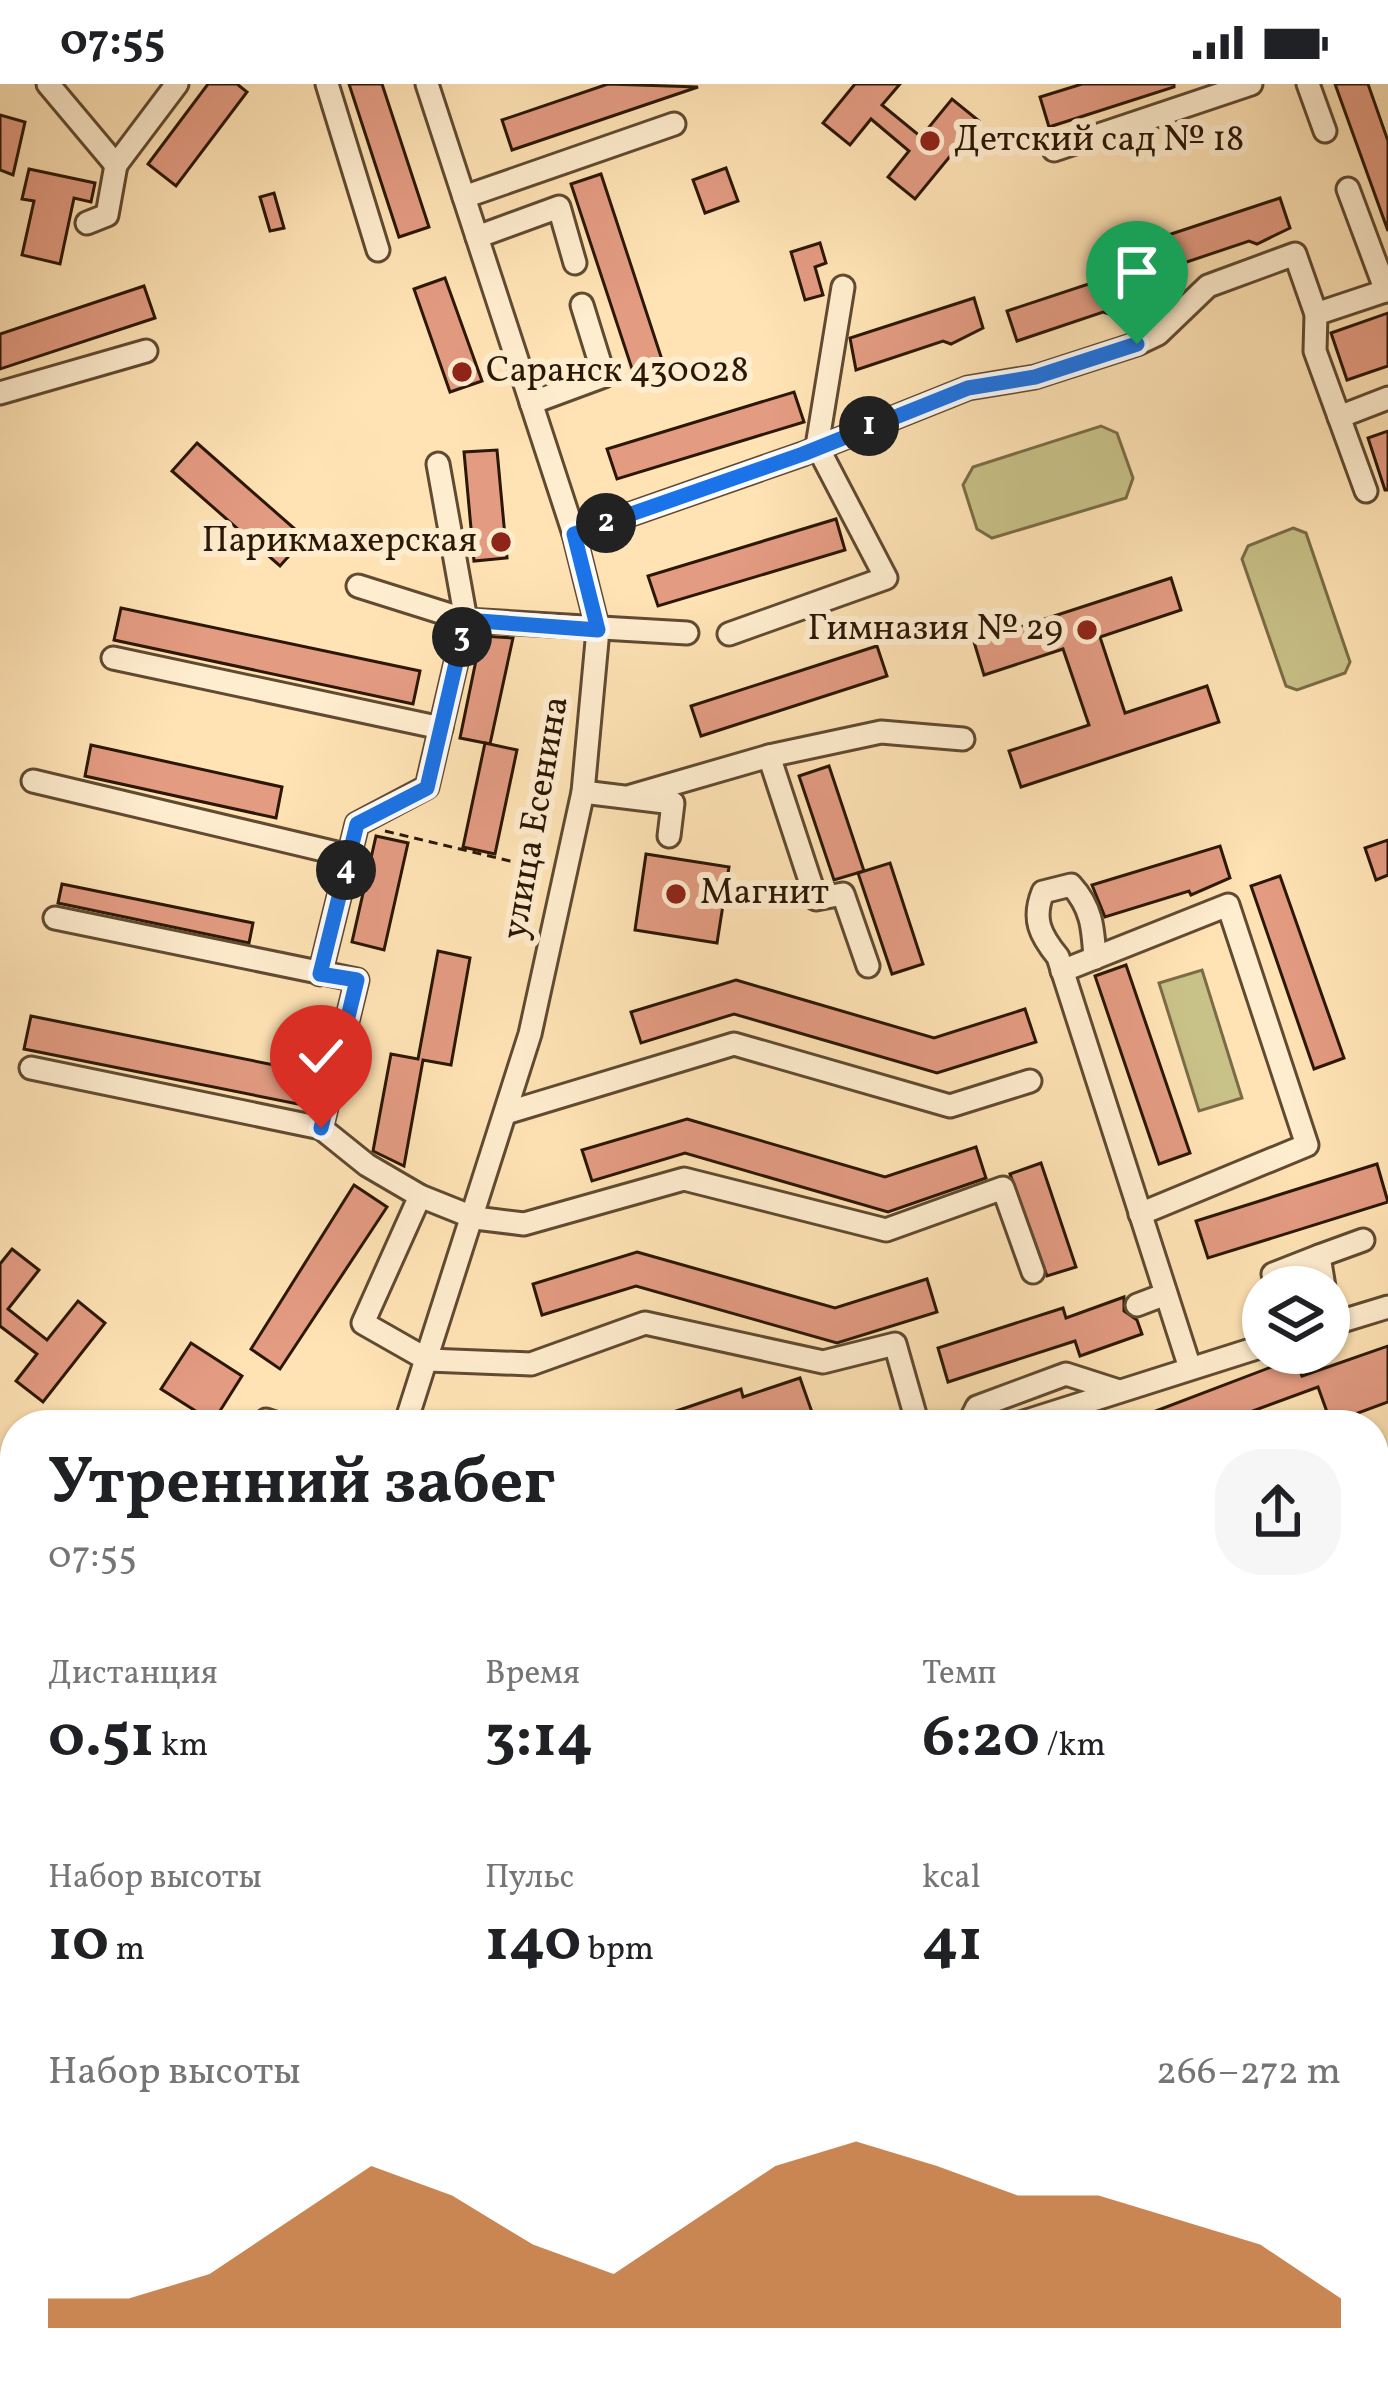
<!DOCTYPE html>
<html lang="ru">
<head>
<meta charset="utf-8">
<style>
  :root { --surface:#fff; --page:#f6f6f6; --text:#202124; --muted:#757577; --accent:#b45309 }
  body { margin:0; font-family:Vollkorn,serif; background:var(--page); color:var(--text); height:100vh; display:flex; flex-direction:column; font-size:45px; white-space:nowrap }
  * { box-sizing:border-box; margin:0 }
  p { font-size:39px; color:var(--muted) }
  .icon { flex:none; width:66px; height:66px; fill:none; stroke:currentColor; stroke-width:2; stroke-linecap:round; stroke-linejoin:round }
  .map { position:relative; flex:1; overflow:hidden }
  .panel { position:absolute; left:0px; top:1326px; width:1389px; height:972px; display:flex; flex-direction:column; background:var(--surface); border-radius:48px 48px 0 0; box-shadow:0 3px 9px #0004 }
  .panel>* { flex:none }
  .buttons { position:absolute; left:1242px; top:1182px; display:grid; gap:24px }
  .buttons a { display:grid; place-items:center; width:108px; height:108px; border-radius:50%; background:var(--surface); box-shadow:0 3px 9px #0004; font-size:60px }
  .pin { position:absolute; display:grid; place-items:center; width:102px; height:102px; color:#fff; margin:-123px -51px; border-radius:50% 50% 50% 0; rotate:-45deg; box-shadow:0 0 12px #0007 }
  .pin .icon { rotate:45deg }
  .km { position:absolute; width:60px; height:60px; margin:-30px; border-radius:50%; background:#222; color:#fff; font-size:33px; line-height:60px; text-align:center }
  .round { display:grid; place-items:center; flex:none; width:126px; height:126px; border-radius:48px; background:var(--page) }
  .summary { display:flex; align-items:center; justify-content:space-between; height:204px; padding:0 48px }
  h1 { font-size:66px; font-weight:700; line-height:90px }
  .metrics { display:grid; grid-template-columns:repeat(3,1fr); gap:18px; height:204px; padding:12px 48px }
  .metrics div { display:grid; align-content:center }
  .metrics b { font-size:60px; font-weight:700 }
  .metrics small { font-size:33px; font-weight:400 }
  .metrics p { font-size:33px }
  .chart { height:336px; padding:24px 48px }
  .chart p { display:flex; justify-content:space-between }
  .chart svg { width:100%; height:216px; margin-top:12px; fill:var(--accent); opacity:.7 }
  .status { display:flex; justify-content:space-between; align-items:center; height:84px; padding:0 60px; background:var(--surface); direction:ltr }
  .status svg { height:33px; fill:currentColor }
  .map>svg:first-child { display:block }
  .green { fill:#c8c188; stroke:#7a6c46; stroke-width:3 }
  .lines { fill:none; stroke-linecap:round; stroke-linejoin:round }
  .stream { stroke:#717b6b; stroke-width:6 }
  .building { fill:#e39b82; stroke:#2b1705; stroke-width:3 }
  .minor-casing { stroke:#604a31; stroke-width:27 }
  .path { stroke:#2b1705; stroke-width:3; stroke-dasharray:9 6; stroke-linecap:butt }
  .minor { stroke:#ffedcf; stroke-width:21 }
  .route-casing { stroke:#fff; stroke-width:24 }
  .route { stroke:#1a73e8; stroke-width:15 }
  .poi-dot { fill:#8f2418; stroke:#ffedcf; stroke-width:4.5 }
  .labels { text-anchor:middle; dominant-baseline:central; stroke-width:12; stroke-linejoin:round; paint-order:stroke }
  .poi-label { font-size:36px; fill:#2b1705; stroke:#ffedcf; text-anchor:start }
  .street-label { font-size:36px; fill:#2b1705; stroke:#ffedcf }
</style>
</head>
<body>
<div class="status"><b>07:55</b><svg viewBox="0 0 49 12"><path d="M0 12V9h3v3zM5 12V6h3v6zM10 12V3h3v9zM15 12V0h3v12zM26 1h20v11H26zM47 4h2v5h-2z"/></svg></div>
<div class="map">
<svg width="1388" height="2298" viewBox="0 0 1388 2298">
  <rect width="100%" height="100%" fill="#ffe3b5"/>
  <filter id="stains"><feTurbulence type="fractalNoise" baseFrequency=".00167" numOctaves="4"/><feColorMatrix values="0 0 0 0 .2 0 0 0 0 .09 0 0 0 0 .02 0 0 0 .5 -.17"/></filter>
  <radialGradient id="worn" r=".72"><stop offset=".6" stop-color="#630" stop-opacity="0"/><stop offset="1" stop-color="#630" stop-opacity=".3"/></radialGradient>
  <g class="green">
    <polygon points="1101,342 1117,349 1133,394 1126,414 992,454 977,445 963,401 973,383"/>
    <polygon points="1293,444 1306,449 1350,578 1345,589 1297,606 1286,602 1242,475 1248,462"/>
    <polygon points="1202,886 1242,1014 1199,1027 1159,899"/>
  </g>
  <g class="lines">
    <g class="stream">
      <polyline points="1374,1543 1388,1538"/>
      <polyline points="0,1933 15,1934"/>
    </g>
  </g>
  <g class="building">
    <polygon points="208,0 237,0 247,8 176,102 148,80"/>
    <polygon points="349,0 382,0 429,143 399,153"/>
    <polygon points="608,0 698,3 512,66 502,36"/>
    <polygon points="855,0 900,0 882,21 921,53 952,15 979,37 915,115 888,93 909,67 871,35 850,61 823,39"/>
    <polygon points="1082,0 1174,0 1174,3 1049,43 1040,13"/>
    <polygon points="1335,0 1368,0 1388,57 1388,147"/>
    <polygon points="0,31 25,38 13,91 0,86"/>
    <polygon points="726,84 738,117 705,129 693,96"/>
    <polygon points="29,85 95,99 91,118 74,114 60,180 22,171 34,117 22,115"/>
    <polygon points="601,90 668,294 638,303 571,100"/>
    <polygon points="274,109 284,144 270,147 260,113"/>
    <polygon points="1280,114 1290,144 1257,160 1249,157 1163,186 1153,156"/>
    <polygon points="820,159 826,179 815,183 823,211 805,216 791,168"/>
    <polygon points="1134,185 1144,215 1112,231 1103,228 1017,257 1007,227"/>
    <polygon points="445,194 482,297 450,308 414,205"/>
    <polygon points="144,202 155,234 0,285 0,250"/>
    <polygon points="974,214 983,244 951,260 943,257 856,286 850,254"/>
    <polygon points="1388,229 1388,282 1347,296 1331,249"/>
    <polygon points="794,308 804,338 617,395 607,365"/>
    <polygon points="1388,347 1388,406 1385,406 1368,354"/>
    <polygon points="197,359 305,454 280,482 172,387"/>
    <polygon points="497,366 507,474 474,477 464,368"/>
    <polygon points="836,435 845,466 658,522 648,492"/>
    <polygon points="1171,494 1181,526 1100,553 1125,629 1207,602 1219,638 1021,703 1009,667 1089,641 1063,565 984,591 974,558"/>
    <polygon points="121,524 420,587 413,620 114,556"/>
    <polygon points="481,552 513,554 490,660 460,654"/>
    <polygon points="877,562 887,592 701,652 691,622"/>
    <polygon points="485,659 517,666 495,770 463,763"/>
    <polygon points="91,661 282,703 276,734 85,692"/>
    <polygon points="829,682 864,787 834,796 799,692"/>
    <polygon points="376,752 408,759 384,866 352,858"/>
    <polygon points="1388,756 1388,791 1376,796 1365,764"/>
    <polygon points="1220,762 1230,794 1191,811 1189,807 1105,833 1092,801"/>
    <polygon points="646,770 729,783 717,859 635,846"/>
    <polygon points="890,779 923,880 892,890 858,789"/>
    <polygon points="1280,792 1344,974 1314,985 1251,802"/>
    <polygon points="62,800 253,839 249,859 58,819"/>
    <polygon points="438,867 470,874 451,981 423,976 404,1082 373,1067 391,970 418,975"/>
    <polygon points="1126,881 1190,1069 1159,1080 1095,892"/>
    <polygon points="736,896 934,954 1025,925 1036,958 937,989 734,930 641,959 631,928"/>
    <polygon points="31,932 314,989 308,1022 24,965"/>
    <polygon points="687,1035 885,1093 976,1063 986,1094 888,1128 685,1069 592,1097 582,1066"/>
    <polygon points="1041,1079 1076,1183 1047,1192 1010,1090"/>
    <polygon points="1377,1080 1388,1118 1208,1174 1196,1137"/>
    <polygon points="354,1101 387,1123 280,1285 251,1265"/>
    <polygon points="12,1165 39,1186 8,1225 47,1256 78,1217 105,1239 43,1318 16,1297 37,1270 0,1242 0,1180"/>
    <polygon points="637,1168 835,1224 927,1195 937,1228 837,1259 636,1202 542,1231 533,1200"/>
    <polygon points="1124,1213 1124,1227 1137,1236 1142,1250 1080,1272 1075,1257 948,1298 938,1264 1063,1224 1066,1234"/>
    <polygon points="191,1259 242,1292 213,1338 161,1305"/>
    <polygon points="1388,1262 1388,1318 1331,1339 1318,1303 1215,1341 1119,1341 1295,1274 1302,1292"/>
    <polygon points="800,1294 813,1331 784,1341 635,1341 741,1305 743,1313"/>
    <polygon points="5,1830 15,1831 15,1899 0,1897"/>
    <polygon points="80,2283 98,2283 101,2298 41,2298 40,2291"/>
    <polygon points="243,2283 306,2283 308,2298 245,2298"/>
  </g>
  <g class="lines">
    <defs>
      <g id="minor">
        <polyline points="48,0 116,81 177,0"/>
        <polyline points="327,0 378,166"/>
        <polyline points="1308,0 1325,47"/>
        <polyline points="1054,66 1251,0"/>
        <polyline points="1348,105 1386,207"/>
        <polyline points="464,113 674,40"/>
        <polyline points="87,139 107,131 116,81"/>
        <polyline points="477,153 559,123 575,179"/>
        <polyline points="1316,230 1388,206"/>
        <polyline points="0,309 146,267"/>
        <polyline points="531,319 604,292 582,221"/>
        <polyline points="1339,333 1388,314"/>
        <polyline points="574,450 803,370 968,304 1035,293 1137,260 1158,250 1208,202 1295,170 1316,230 1315,267 1366,407"/>
        <polyline points="358,502 466,536 438,380"/>
        <polyline points="729,550 886,494 817,362 843,203"/>
        <polyline points="113,574 441,644"/>
        <polyline points="769,672 816,815 843,810 868,882"/>
        <polyline points="33,697 349,772"/>
        <polyline points="583,708 673,719 669,752"/>
        <polyline points="631,712 769,672 881,648 963,655"/>
        <polyline points="55,834 357,896 321,1044 367,1081 420,1112 475,1134 524,1140 684,1095 886,1146 1003,1104 1033,1188"/>
        <path d="M1095,874C1093,844 1092,824 1071,801L1043,808C1032,835 1040,851 1058,873L1190,1284"/>
        <polyline points="1062,887 1228,821 1307,1061 1140,1130"/>
        <polyline points="320,890 357,740 427,703 466,536 687,549"/>
        <polyline points="31,984 321,1044"/>
        <polyline points="509,1028 734,960 950,1022 1030,997"/>
        <polyline points="420,1112 363,1239 428,1276 531,1280 645,1239 823,1278 895,1260 918,1341"/>
        <polyline points="1319,1172 1363,1156"/>
        <polyline points="1273,1190 1319,1172 1324,1203"/>
        <polyline points="1137,1221 1166,1210"/>
        <polyline points="1329,1241 1388,1223"/>
        <polyline points="266,1336 281,1341"/>
        <polyline points="405,1341 530,950 583,708 598,546 574,450 427,0"/>
        <polyline points="968,1341 977,1323 1066,1290 1119,1307"/>
        <polyline points="1014,1341 1263,1262"/>
        <polyline points="1259,1341 1263,1340"/>
        <polyline points="1374,1396 1388,1392"/>
        <polyline points="1374,1458 1388,1452"/>
        <polyline points="1374,1520 1388,1515"/>
        <polyline points="1374,1579 1388,1625"/>
        <polyline points="0,1627 15,1539"/>
        <polyline points="0,1649 15,1648"/>
        <polyline points="1374,1995 1388,1993"/>
        <polyline points="0,2241 15,2239"/>
        <polyline points="352,2283 357,2298"/>
      </g>
    </defs>
    <use href="#minor" class="minor-casing"/>
    <polyline class="path" points="385,747 510,777 546,780"/>
    <use href="#minor" class="minor"/>
  </g>
  <g class="lines">
    <defs>
      <polyline id="route" points="321,1044 357,896 320,890 357,740 427,704 466,536 598,546 574,450 803,370 968,304 1035,293 1137,260"/>
    </defs>
    <use href="#route" class="route-casing"/>
    <use href="#route" class="route"/>
  </g>
  <g class="poi-dot">
    <circle cx="930" cy="57" r="12"/>
    <circle cx="462" cy="288" r="12"/>
    <circle cx="501" cy="458" r="12"/>
    <circle cx="1087" cy="546" r="12"/>
    <circle cx="676" cy="810" r="12"/>
  </g>
  <g class="labels">
    <g class="poi-label">
      <text x="954" y="57">Детский сад № 18</text>
      <text x="486" y="288">Саранск 430028</text>
      <text x="477" y="458" text-anchor="end">Парикмахерская</text>
      <text x="1063" y="546" text-anchor="end">Гимназия № 29</text>
      <text x="700" y="810">Магнит</text>
    </g>
    <g class="street-label">
      <text transform="translate(537 734) rotate(-80)">улица Есенина</text>
    </g>
  </g>
  <rect width="100%" height="100%" filter="url(#stains)"/>
  <rect width="100%" height="100%" fill="url(#worn)"/>
</svg>
<div class="buttons">
<a><svg class="icon" aria-label="layers" viewBox="0 0 24 24"><path d="M12 4l9 5-9 5-9-5zM3 14l9 5 9-5"/></svg></a>
</div>
<div class="pin" style="left:1137px;top:260px;background:#1e9e55"><svg class="icon" aria-label="arrive" viewBox="0 0 24 24"><path d="M6 21V4h12l-3 4 3 4H6"/></svg></div>
<div class="pin" style="left:321px;top:1044px;background:#d93025"><svg class="icon" aria-label="check" viewBox="0 0 24 24"><path d="M5 12l5 5 9-10"/></svg></div>
<b class="km" style="left:869px;top:342px">1</b>
<b class="km" style="left:606px;top:439px">2</b>
<b class="km" style="left:462px;top:553px">3</b>
<b class="km" style="left:346px;top:786px">4</b>
<section class="panel">
<div class="summary"><div><h1>Утренний забег</h1><p>07:55</p></div><a class="round"><svg class="icon" aria-label="share" viewBox="0 0 24 24"><path d="M12 15V3M7 8l5-5 5 5M5 13v7h14v-7"/></svg></a></div>
<div class="metrics">
<div><p>Дистанция</p><b>0.51<small> km</small></b></div>
<div><p>Время</p><b>3:14</b></div>
<div><p>Темп</p><b>6:20<small> /km</small></b></div>
</div>
<div class="metrics">
<div><p>Набор высоты</p><b>10<small> m</small></b></div>
<div><p>Пульс</p><b>140<small> bpm</small></b></div>
<div><p>kcal</p><b>41</b></div>
</div>
<div class="chart"><p><span>Набор высоты</span>266–272 m</p>
<svg viewBox="0 0 160 44" preserveAspectRatio="none"><path d="M0 44V38L10 38L20 33L30 22L40 11L50 17L60 27L70 33L80 22L90 11L100 6L110 11L120 17L130 17L140 22L150 27L160 38V44z"/></svg>
</div>
</section>
</div>
</body>
</html>
